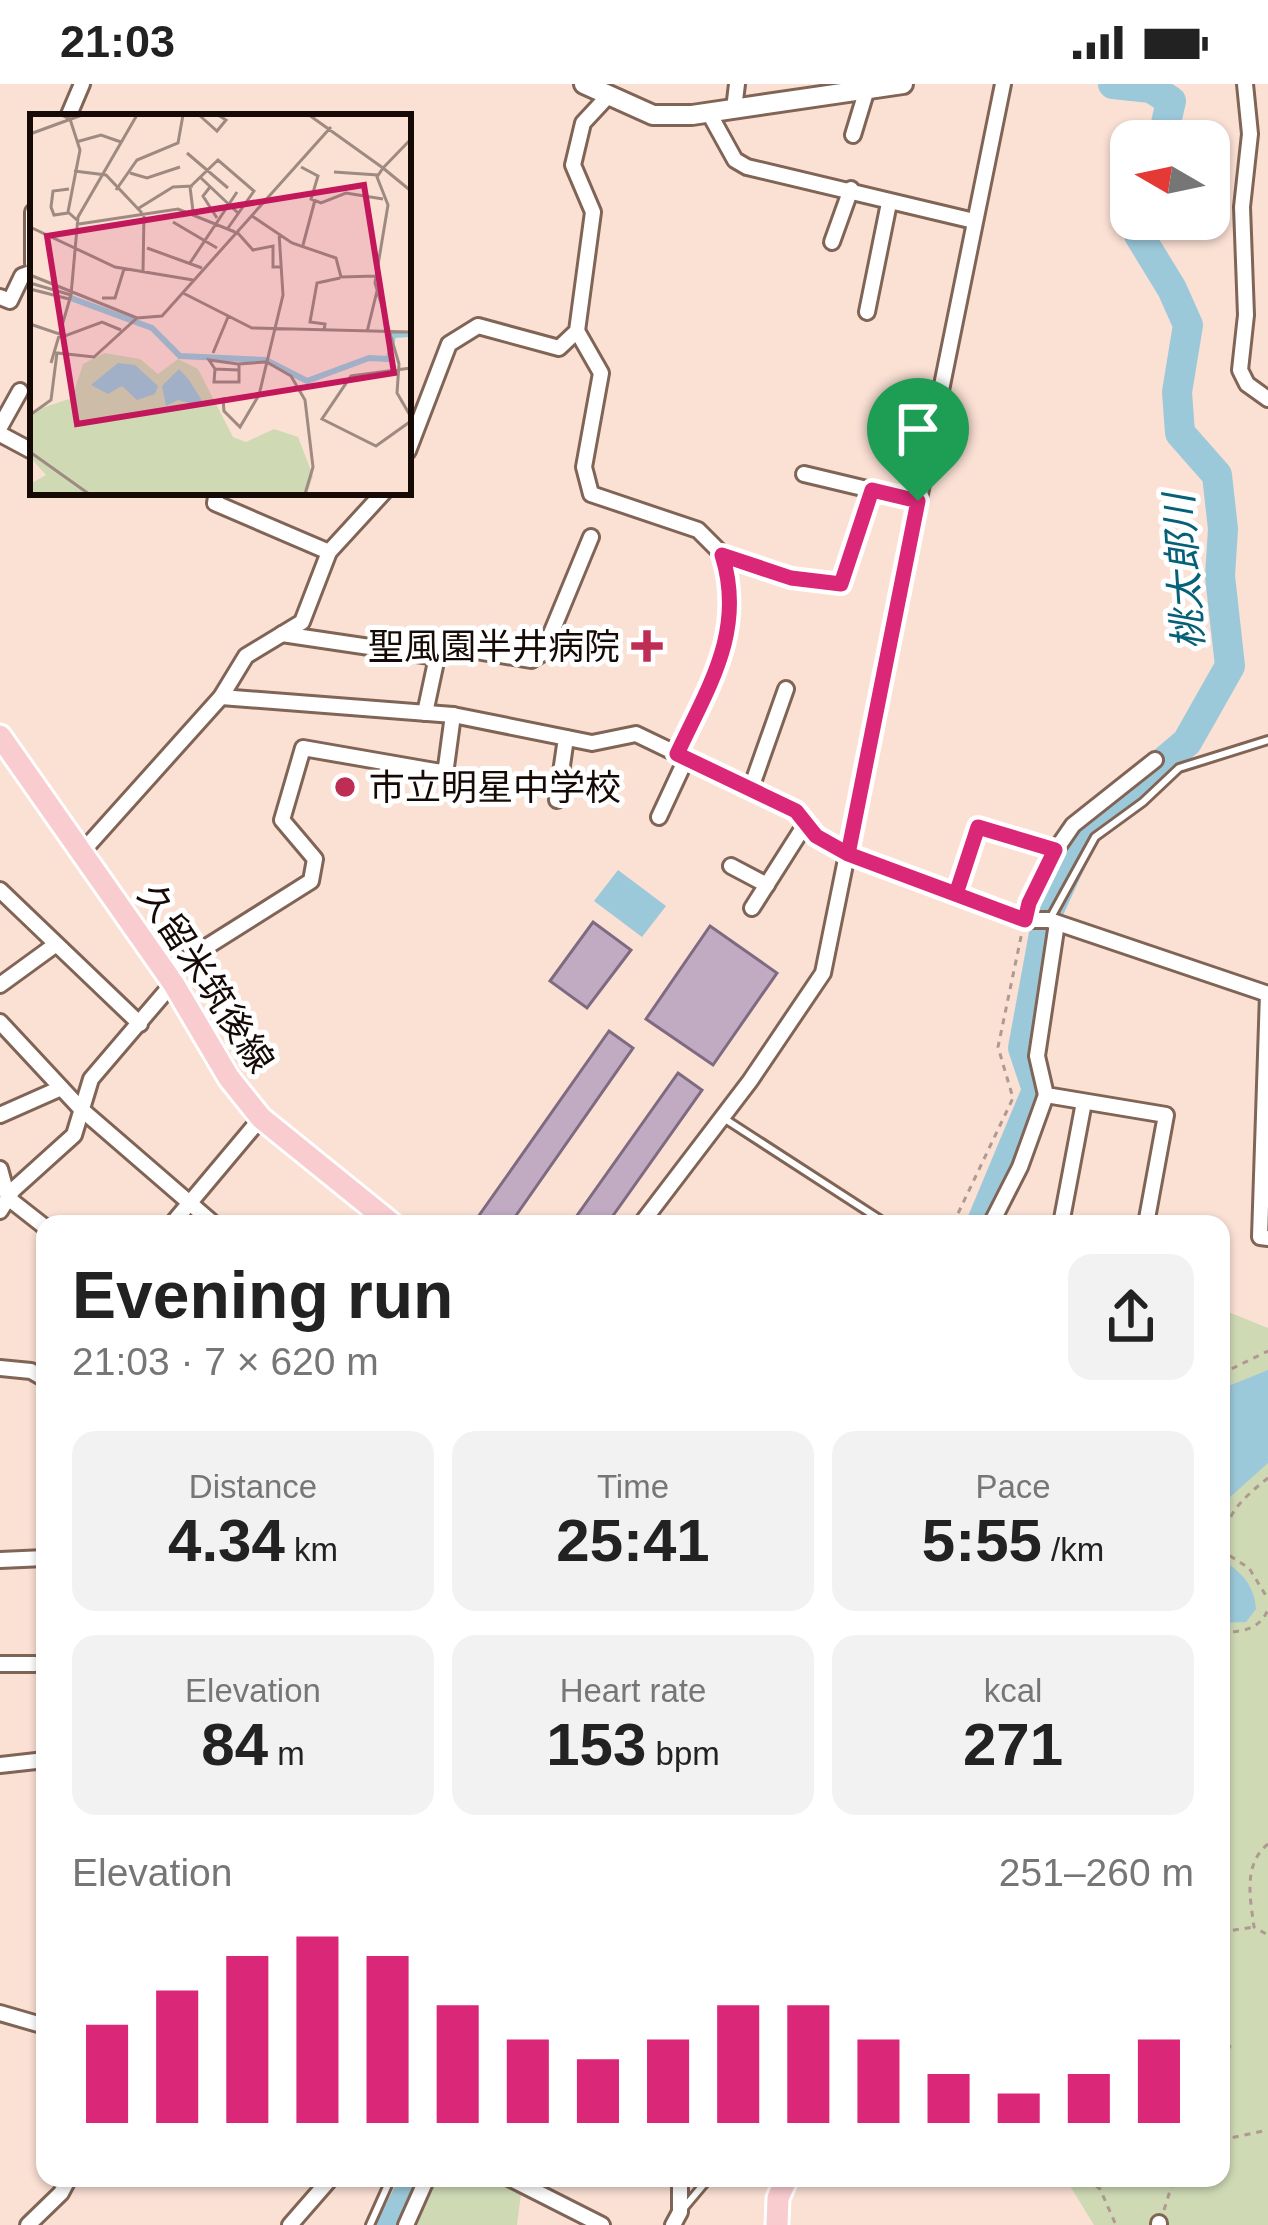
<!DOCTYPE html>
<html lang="en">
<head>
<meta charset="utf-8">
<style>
  :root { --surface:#fff; --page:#f2f2f2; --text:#222; --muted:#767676; --accent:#db2777 }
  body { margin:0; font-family:Helvetica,"Noto Sans JP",sans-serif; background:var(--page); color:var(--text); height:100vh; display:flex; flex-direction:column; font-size:45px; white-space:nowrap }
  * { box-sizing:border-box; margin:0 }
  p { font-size:39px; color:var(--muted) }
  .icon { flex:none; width:66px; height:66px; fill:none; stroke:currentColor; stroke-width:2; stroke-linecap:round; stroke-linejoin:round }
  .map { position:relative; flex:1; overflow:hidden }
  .panel { position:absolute; left:36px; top:1131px; width:1194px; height:972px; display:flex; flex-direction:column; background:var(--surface); border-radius:24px; box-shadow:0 3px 9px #0004 }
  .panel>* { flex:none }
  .needle { width:78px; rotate:279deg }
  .buttons { position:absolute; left:1110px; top:36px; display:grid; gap:24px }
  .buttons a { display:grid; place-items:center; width:120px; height:120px; border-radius:24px; background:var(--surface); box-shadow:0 3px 9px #0004; font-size:60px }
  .pin { position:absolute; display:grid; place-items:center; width:102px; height:102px; color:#fff; margin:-123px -51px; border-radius:50% 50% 50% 0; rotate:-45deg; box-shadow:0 0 12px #0007 }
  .pin .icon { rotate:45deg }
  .round { display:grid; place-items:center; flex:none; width:126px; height:126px; border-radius:24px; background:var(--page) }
  .head { display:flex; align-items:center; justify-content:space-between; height:204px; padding:0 36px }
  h1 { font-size:66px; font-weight:800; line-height:90px }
  .figures { display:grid; grid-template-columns:repeat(3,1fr); gap:18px; height:204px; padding:12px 36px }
  .figures div { display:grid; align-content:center; border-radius:24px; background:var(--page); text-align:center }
  .figures b { font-size:60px; font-weight:800 }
  .figures small { font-size:33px; font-weight:400 }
  .figures p { font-size:33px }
  .chart { height:336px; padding:24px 36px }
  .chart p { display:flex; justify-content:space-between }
  .chart svg { width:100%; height:216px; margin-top:12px; stroke:var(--accent); stroke-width:6 }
  .status { display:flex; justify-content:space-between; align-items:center; height:84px; padding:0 60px; background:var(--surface); direction:ltr }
  .status svg { height:33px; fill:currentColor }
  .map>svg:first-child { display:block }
  .green { fill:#cfdab5 }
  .water { fill:#9cc9da }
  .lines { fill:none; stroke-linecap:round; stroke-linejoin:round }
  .river { stroke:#9cc9da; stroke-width:30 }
  .building { fill:#c1abc3; stroke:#7f6b81; stroke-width:3 }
  .lane-casing { stroke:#806456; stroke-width:12 }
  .street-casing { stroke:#806456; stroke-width:20 }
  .secondary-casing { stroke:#806456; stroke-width:24 }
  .primary-casing { stroke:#fff; stroke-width:27 }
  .path { stroke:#af9990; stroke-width:3; stroke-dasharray:6 6; stroke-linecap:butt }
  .lane { stroke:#fff; stroke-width:6 }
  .street { stroke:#fff; stroke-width:14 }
  .secondary { stroke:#fff; stroke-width:18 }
  .primary { stroke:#f9ccd0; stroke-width:21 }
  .route-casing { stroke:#fff; stroke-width:24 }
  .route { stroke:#db2777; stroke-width:15 }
  .poi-dot { fill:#be2e54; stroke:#fff; stroke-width:4.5 }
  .labels { text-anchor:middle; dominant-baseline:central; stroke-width:10; stroke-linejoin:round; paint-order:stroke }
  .poi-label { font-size:36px; fill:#150a06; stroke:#fff; text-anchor:end }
  .street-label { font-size:36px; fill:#150a06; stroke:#fff }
  .water-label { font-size:39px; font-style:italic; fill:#056178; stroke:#fff }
  .inset-river { fill:none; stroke:#9cc9da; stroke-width:6 }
  .inset-road { fill:none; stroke:#9f8a82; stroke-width:3 }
  .view { fill:#c2185b; fill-opacity:0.15; stroke:#c2185b; stroke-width:6 }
  .inset-edge { fill:none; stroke:#150a06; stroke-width:6 }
</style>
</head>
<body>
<div class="status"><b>21:03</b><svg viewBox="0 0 49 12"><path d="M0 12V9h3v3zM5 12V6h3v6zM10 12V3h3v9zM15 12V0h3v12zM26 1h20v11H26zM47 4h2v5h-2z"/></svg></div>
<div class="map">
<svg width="1268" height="2141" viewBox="0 0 1268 2141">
  <rect width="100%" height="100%" fill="#fbe0d4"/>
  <g class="green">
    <polygon points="1221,1225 1268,1244 1268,2141 1094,2141 1070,2102 1044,2094 1221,2094"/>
    <polygon points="433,2094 487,2094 521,2110 517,2141 413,2141"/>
  </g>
  <g class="water">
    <polygon points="618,786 666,822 642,853 594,817"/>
    <polygon points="1268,1286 1268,1379 1229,1414 1221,1435 1221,1305"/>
    <path d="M1221,1475C1241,1488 1254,1500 1256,1525L1246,1538L1221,1539Z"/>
  </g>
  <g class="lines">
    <g class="river">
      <polyline points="1113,0 1151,4 1171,17 1162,57"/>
      <polyline points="981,1140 1037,1006 1023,964 1048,828 1087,743 1187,658 1230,582 1220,492 1223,445 1217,391 1180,349 1177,308 1188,241 1172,205 1139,151 1138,135"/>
      <polyline points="392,2141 416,2094"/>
    </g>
  </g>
  <g class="building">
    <polygon points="593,838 631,866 587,924 550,897"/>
    <polygon points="710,842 777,889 713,981 646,935"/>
    <polygon points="609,947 633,964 510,1140 473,1140"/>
    <polygon points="678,989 702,1006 607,1140 571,1140"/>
  </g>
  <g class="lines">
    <defs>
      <g id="lane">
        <polyline points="1051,833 1095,753 1143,718 1179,684 1268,656"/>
        <polyline points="725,1035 887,1140"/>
        <polyline points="683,2125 709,2094"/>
        <polyline points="370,2141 391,2094"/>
      </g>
      <g id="street">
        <polyline points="1245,0 1250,50 1242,123 1246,231 1240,286 1247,300 1268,315"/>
        <polyline points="734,25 737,0"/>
        <polyline points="709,29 735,76 747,83 974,137"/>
        <polyline points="68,33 82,0"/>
        <polyline points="853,51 867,5"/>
        <polyline points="33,128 33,179"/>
        <polyline points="832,158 851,105"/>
        <polyline points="0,213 10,217 22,192 33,188"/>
        <polyline points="867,228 889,119"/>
        <polyline points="577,247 601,289 584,383 591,410 698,446 723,471 791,494 841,500 871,406 918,417"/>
        <polyline points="0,343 20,307"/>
        <polyline points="0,350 30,366 33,361"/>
        <polyline points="408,367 449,260 478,242 559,264 577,247 593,128 573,81 583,39 609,11"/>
        <polyline points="804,390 871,406"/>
        <polyline points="217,408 215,419 329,468"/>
        <polyline points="282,550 437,573 425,629"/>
        <polyline points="437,573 458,564 531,576 543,569 591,453"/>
        <polyline points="221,613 453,631 592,659 636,650 796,727 816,752 848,770 1025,836 1049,836 1268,910"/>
        <path d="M677,670C708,603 746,548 723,471"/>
        <polyline points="751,704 786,605"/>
        <polyline points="557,716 566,654"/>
        <polyline points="659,733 686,675"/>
        <polyline points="1055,767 1073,741 1155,676"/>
        <polyline points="82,768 221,613 246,572 302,538 329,468 384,408"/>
        <polyline points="731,782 767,801"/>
        <polyline points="0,806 140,940"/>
        <polyline points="956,810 978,743 1055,767 1029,819 1025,836"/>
        <polyline points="752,824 806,739"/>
        <polyline points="1057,839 1037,972 1046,1011 1166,1031 1146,1140"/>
        <polyline points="165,889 311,797 315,775 282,736 303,664 441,688 446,683 453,631"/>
        <polyline points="0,901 55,861"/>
        <polyline points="1268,910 1260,1153 1268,1154"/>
        <polyline points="0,938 81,1025 214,1140"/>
        <polyline points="0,1031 61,1004"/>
        <polyline points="0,1085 8,1114 45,1143"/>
        <polyline points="0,1127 13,1106 74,1051 91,995 173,899"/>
        <polyline points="172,1140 261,1034"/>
        <polyline points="641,1140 750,997 823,889 1003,0"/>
        <polyline points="991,1140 1020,1083 1046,1011"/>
        <polyline points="1061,1140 1084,1018"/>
        <polyline points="0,1284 31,1287 45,1295"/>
        <polyline points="0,1476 45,1474"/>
        <polyline points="0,1580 45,1580"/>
        <polyline points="0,1681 45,1676"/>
        <polyline points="0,1929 45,1942"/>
        <polyline points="509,2094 602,2141"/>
        <polyline points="28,2141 61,2109 69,2094"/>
        <polyline points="290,2141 331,2094"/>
        <polyline points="406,2141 427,2094"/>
        <polyline points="673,2141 680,2128 680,2094"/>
        <polyline points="1159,2141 1159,2139"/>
      </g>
      <polyline id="secondary" points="584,0 653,31 692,31 903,0"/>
      <g id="primary">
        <polyline points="0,652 173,899 229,994 261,1034 392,1140"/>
        <polyline points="777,2141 778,2114 787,2094"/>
      </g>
    </defs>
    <use href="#lane" class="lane-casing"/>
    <use href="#street" class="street-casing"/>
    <use href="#secondary" class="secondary-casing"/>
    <use href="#primary" class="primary-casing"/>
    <g class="path">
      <polyline points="953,1140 1013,1014 998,963 1022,848"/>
      <polyline points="1221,1290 1268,1267"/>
      <path d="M1268,1394C1244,1413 1216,1437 1227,1470L1249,1484L1268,1515"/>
      <path d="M1221,1549C1242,1547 1258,1547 1268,1526"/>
      <path d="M1268,1760C1243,1780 1250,1814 1254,1843L1268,1851"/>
      <polyline points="1221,1848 1254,1843"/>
      <polyline points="1221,1954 1230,1962 1221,1979"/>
      <polyline points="1221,2056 1268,2046"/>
      <polyline points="1087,2094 1100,2105 1116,2141"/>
      <polyline points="1164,2126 1174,2094"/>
    </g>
    <use href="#lane" class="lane"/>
    <use href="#street" class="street"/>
    <use href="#secondary" class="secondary"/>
    <use href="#primary" class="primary"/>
  </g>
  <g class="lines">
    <defs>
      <path id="route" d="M918,417L872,406L841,500L791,494L722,471C746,547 708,603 677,670L796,727L816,752L848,770L1025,836L1029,819L1055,766L978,743L956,810L848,770L918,417"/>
    </defs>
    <use href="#route" class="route-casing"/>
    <use href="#route" class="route"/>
  </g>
  <g class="poi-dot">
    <path d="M641 544h12v12h12v12h-12v12h-12v-12h-12v-12h12z"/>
    <circle cx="345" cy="703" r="12"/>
  </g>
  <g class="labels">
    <g class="poi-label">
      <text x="620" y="562">聖風園半井病院</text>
      <text x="369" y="703" text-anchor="start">市立明星中学校</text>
    </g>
    <g class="street-label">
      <text transform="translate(206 894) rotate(57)">久留米筑後線</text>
    </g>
    <g class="water-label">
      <text transform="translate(1184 488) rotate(-94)">桃太郎川</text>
    </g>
  </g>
  <g transform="translate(30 30)">
    <rect width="381" height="381" fill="#fbe0d4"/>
    <path d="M74,239L110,245L128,260L148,245L168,255L203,323L216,328L244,315L268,323L283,362L277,380H0V370L16,361L0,343V298L42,284L53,250Z" fill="#cfdab5"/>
    <path d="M88,249L105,251L128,272L125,280L107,286L92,272L78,280L61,271ZM149,255L159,266L176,293L148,286L136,292L132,272Z" fill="#9cc9da"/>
    <path class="inset-river" d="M38,183L122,214L150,242L236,246L277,267L339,244L359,245L363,221L380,220"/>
    <path class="inset-road" d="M31,1L40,5L50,36L38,98L48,107M169,1L187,17L196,6L188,1M279,1L353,54M0,20L52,1M46,28L71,21L91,28M157,39L198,74M271,53L288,62L281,85L291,89L316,79L353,85M353,54L381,77M353,54L347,63L358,91L345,169L369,250L367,279L381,303M353,54L381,25M44,57L76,61L112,99M304,58L348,61M100,59L117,64L150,53M171,64L208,99M180,73L173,82L187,104M86,76L107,46L148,29L153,1M109,94L143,73L163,72M163,97L160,73L188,46L224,77L198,114M38,99L24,101L21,93L23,77L39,75M222,102L262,129L306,144L311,163L347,162M143,108L187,134M49,110L148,95L205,118M0,113L85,153L163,166M206,117L223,136L243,132V153H251M273,131L285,86M117,134L172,154M160,149L207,78M113,158L114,99M0,161L107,204M0,169L41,181M0,175L39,185M153,179L222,214L381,218M72,184H85L94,155M0,210L35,222L72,208L91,216M294,217L295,210L280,208L287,169L310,164M337,218L347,177M183,239L198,203M235,247L261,262L275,286L283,353L275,380M21,249L41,181L48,103L107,1M381,254L321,262L292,305L346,332L381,307M185,255L179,246L208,250M209,256L185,255L184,268H209V250L235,248M229,281L253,181L249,119M229,281L210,313L194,297L193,285ZM0,301L21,286L27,239L64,243L107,204L132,202L301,13M0,338L59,380"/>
    <path class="view" d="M334,71L364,259L47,310L17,122Z"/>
    <rect width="381" height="381" class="inset-edge"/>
  </g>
</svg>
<div class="buttons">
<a><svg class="needle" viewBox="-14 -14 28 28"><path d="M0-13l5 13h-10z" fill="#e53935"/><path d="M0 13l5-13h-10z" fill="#767676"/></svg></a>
</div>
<div class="pin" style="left:918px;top:417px;background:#1e9e55"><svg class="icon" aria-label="arrive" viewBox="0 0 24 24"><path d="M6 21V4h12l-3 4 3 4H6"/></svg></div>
<section class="panel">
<div class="head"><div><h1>Evening run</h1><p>21:03 · 7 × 620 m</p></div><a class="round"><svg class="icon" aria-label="share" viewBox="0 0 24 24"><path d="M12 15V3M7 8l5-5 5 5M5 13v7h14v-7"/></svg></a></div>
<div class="figures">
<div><p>Distance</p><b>4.34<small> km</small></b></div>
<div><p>Time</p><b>25:41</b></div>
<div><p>Pace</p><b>5:55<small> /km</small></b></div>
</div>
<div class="figures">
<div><p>Elevation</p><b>84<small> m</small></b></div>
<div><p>Heart rate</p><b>153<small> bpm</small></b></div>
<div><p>kcal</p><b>271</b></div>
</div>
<div class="chart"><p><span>Elevation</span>251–260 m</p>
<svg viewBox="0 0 160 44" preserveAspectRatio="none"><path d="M5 44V24M15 44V17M25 44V10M35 44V6M45 44V10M55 44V20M65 44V27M75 44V31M85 44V27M95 44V20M105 44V20M115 44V27M125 44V34M135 44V38M145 44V34M155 44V27"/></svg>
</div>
</section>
</div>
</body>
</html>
